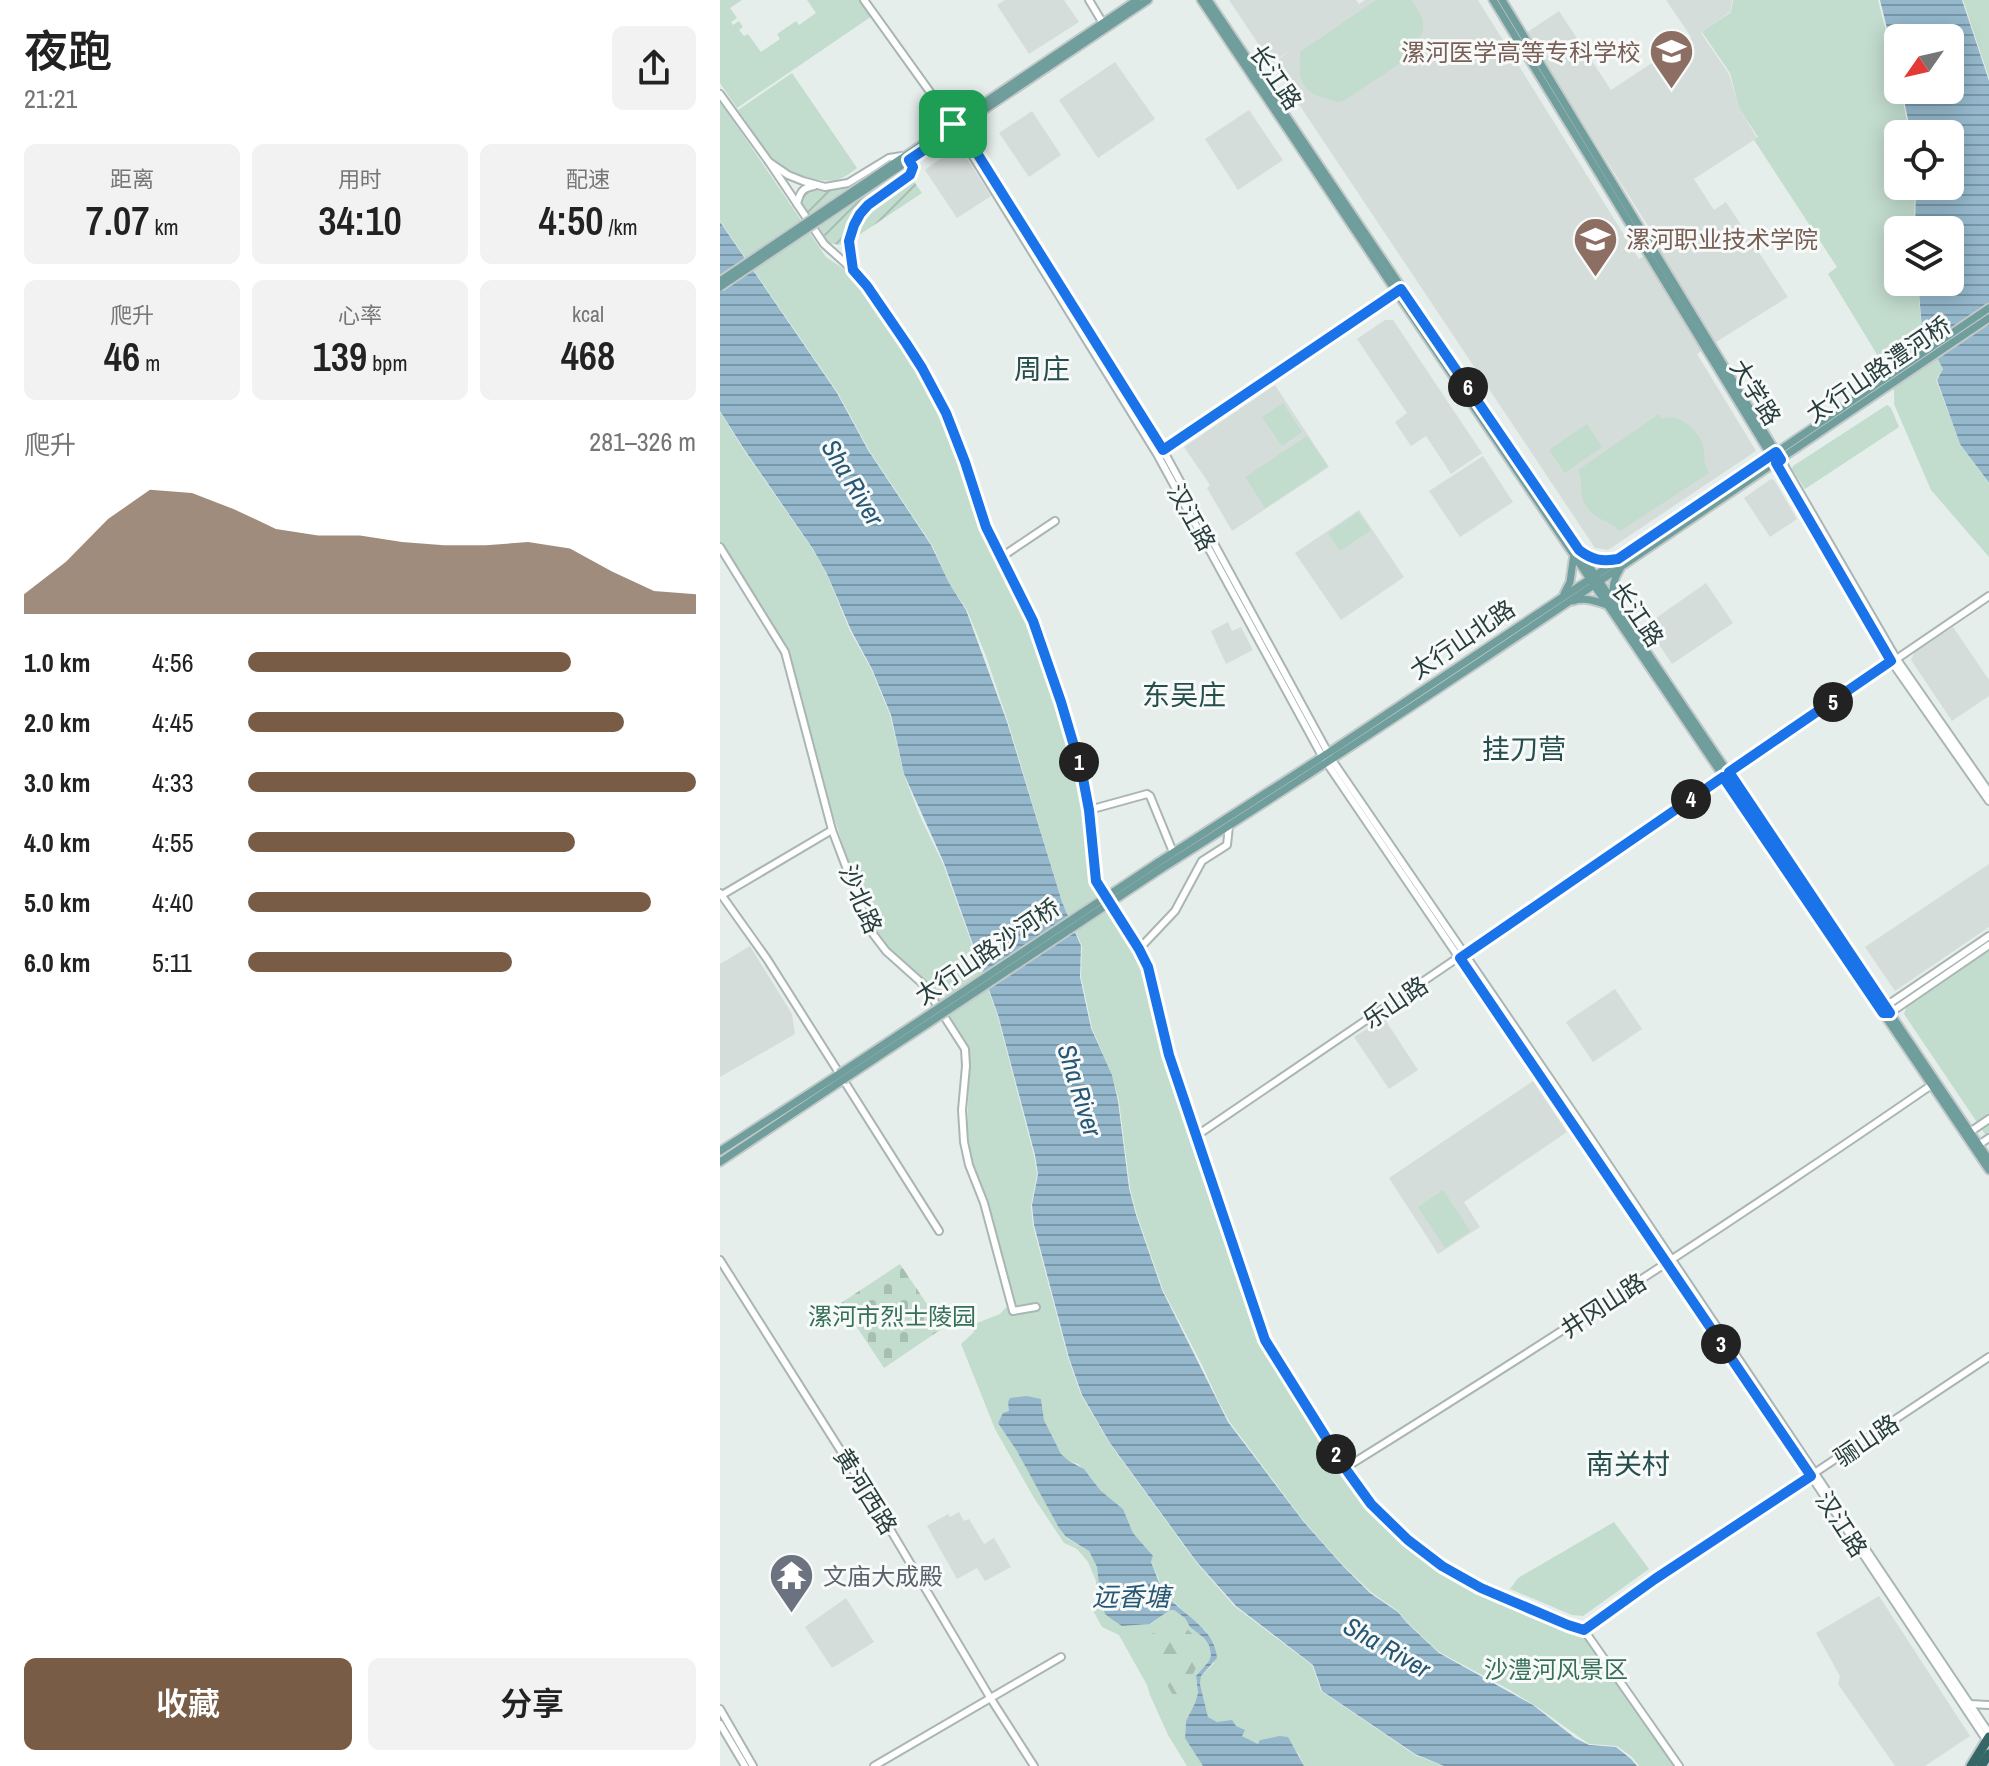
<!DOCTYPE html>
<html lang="zh">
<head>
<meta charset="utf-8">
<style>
  :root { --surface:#fff; --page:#f2f2f2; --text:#222; --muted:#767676; --accent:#785c45 }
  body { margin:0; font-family:"Archivo Narrow","Noto Sans SC",sans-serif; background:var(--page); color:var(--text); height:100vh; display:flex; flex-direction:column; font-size:30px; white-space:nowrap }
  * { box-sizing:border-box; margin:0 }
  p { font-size:26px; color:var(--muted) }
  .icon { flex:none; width:44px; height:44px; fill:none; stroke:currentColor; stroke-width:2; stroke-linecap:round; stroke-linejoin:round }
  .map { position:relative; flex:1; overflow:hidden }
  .sheet { display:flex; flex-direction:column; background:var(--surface); width:720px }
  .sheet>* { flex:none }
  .needle { width:52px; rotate:236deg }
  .tools { position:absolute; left:1164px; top:24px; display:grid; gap:16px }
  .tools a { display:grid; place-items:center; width:80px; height:80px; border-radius:12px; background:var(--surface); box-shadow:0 4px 20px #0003; font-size:40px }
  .pin { position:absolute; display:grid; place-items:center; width:68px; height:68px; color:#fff; margin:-34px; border-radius:16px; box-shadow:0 4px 12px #0006 }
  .km { position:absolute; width:40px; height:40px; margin:-20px; border-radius:50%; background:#222; color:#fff; font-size:22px; line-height:40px; text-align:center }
  .round { display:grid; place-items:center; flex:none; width:84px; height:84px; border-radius:12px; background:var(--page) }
  .headline { display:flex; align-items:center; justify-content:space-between; height:136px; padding:0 24px }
  h1 { font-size:44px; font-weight:600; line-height:60px }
  .metrics { display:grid; grid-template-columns:repeat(3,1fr); gap:12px; height:136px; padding:8px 24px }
  .metrics div { display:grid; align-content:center; border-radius:12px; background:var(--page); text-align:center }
  .metrics b { font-size:40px; font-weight:600 }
  .metrics small { font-size:22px; font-weight:400 }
  .metrics p { font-size:22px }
  .chart { height:224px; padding:16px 24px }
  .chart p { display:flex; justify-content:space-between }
  .chart svg { width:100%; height:144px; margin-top:8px; fill:var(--accent); opacity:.7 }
  .action { display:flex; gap:16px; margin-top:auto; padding:16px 24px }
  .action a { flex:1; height:92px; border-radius:12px; background:var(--accent); color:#fff; font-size:32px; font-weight:600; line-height:92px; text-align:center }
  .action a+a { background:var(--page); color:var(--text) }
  ul { padding:0 24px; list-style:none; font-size:26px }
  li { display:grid; grid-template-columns:128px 96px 1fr; align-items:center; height:60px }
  li i { height:20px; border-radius:10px; background:var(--accent) }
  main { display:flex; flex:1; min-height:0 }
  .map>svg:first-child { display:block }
  .built { fill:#d5dddb }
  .green { fill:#c2dcce }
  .forest { fill:url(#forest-firs) }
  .cemetery { fill:url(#cemetery-stones) }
  .garden { fill:url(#garden-furrows) }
  .water { fill:url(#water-rules) }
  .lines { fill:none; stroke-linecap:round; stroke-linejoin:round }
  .minor-casing { stroke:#a9b6b4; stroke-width:10 }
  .major-casing { stroke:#c3c9c9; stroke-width:11 }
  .highway-casing { stroke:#c3c9c9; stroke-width:13 }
  .minor { stroke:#fff; stroke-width:6 }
  .major { stroke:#709e9c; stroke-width:7 }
  .highway { stroke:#366767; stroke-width:9 }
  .major-bridge-casing { stroke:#c3c9c9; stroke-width:11; stroke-linecap:butt }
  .major-bridge { stroke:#709e9c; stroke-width:7 }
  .route-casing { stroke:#fff; stroke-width:16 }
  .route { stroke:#1a73e8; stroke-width:10 }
  .labels { text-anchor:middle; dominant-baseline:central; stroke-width:6; stroke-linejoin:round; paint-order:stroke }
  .education-label { font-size:24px; fill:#785e54; stroke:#f7faf9; text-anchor:end }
  .street-label { font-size:24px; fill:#273e3d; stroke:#f7faf9 }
  .park-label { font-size:24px; fill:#367059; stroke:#f7faf9 }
  .worship-label { font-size:24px; fill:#5b616d; stroke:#f7faf9; text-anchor:start }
  .water-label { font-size:26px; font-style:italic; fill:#275774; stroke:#f7faf9 }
  .quarter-label { font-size:28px; fill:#254e4d; stroke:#f7faf9 }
</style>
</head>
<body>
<main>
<section class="sheet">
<div class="headline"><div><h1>夜跑</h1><p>21:21</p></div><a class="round"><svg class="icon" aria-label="share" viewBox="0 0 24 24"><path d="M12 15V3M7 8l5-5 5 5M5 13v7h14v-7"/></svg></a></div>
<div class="metrics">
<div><p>距离</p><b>7.07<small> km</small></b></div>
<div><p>用时</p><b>34:10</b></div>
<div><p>配速</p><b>4:50<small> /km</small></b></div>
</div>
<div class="metrics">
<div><p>爬升</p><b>46<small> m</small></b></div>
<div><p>心率</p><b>139<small> bpm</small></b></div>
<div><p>kcal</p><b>468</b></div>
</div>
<div class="chart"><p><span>爬升</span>281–326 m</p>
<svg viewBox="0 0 160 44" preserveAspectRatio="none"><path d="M0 44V38L10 28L20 15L30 6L40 7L50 12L60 18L70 20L80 20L90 22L100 23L110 23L120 22L130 24L140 31L150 37L160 38V44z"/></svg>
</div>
<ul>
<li><b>1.0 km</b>4:56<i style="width:72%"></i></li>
<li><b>2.0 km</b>4:45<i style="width:84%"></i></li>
<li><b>3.0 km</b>4:33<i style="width:100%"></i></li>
<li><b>4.0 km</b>4:55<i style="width:73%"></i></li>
<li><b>5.0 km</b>4:40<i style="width:90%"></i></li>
<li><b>6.0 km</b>5:11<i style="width:59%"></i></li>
</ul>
<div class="action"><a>收藏</a><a>分享</a></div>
</section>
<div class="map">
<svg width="1269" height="1766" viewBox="0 0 1269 1766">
  <defs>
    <pattern id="forest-firs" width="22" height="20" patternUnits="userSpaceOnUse" patternTransform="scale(2)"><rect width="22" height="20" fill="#c2dcce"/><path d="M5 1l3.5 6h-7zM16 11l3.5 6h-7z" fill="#a7beb2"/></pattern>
    <pattern id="cemetery-stones" width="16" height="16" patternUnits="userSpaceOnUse" patternTransform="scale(2)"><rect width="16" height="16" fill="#c2dcce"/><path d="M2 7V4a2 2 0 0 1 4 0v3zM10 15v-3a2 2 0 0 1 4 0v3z" fill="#a7beb2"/></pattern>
    <pattern id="garden-furrows" width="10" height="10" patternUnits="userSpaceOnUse" patternTransform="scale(2)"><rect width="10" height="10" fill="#c2dcce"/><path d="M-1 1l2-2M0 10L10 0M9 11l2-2" fill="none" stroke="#a7beb2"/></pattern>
    <pattern id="water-rules" width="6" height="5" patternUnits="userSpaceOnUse" patternTransform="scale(2)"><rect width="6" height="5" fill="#95b8cc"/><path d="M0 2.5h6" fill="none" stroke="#7a97a7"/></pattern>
  </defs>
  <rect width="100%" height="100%" fill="#e6eeec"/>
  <g class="built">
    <polygon points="285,0 344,0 359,22 309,54 277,5"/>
    <polygon points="509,0 636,0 639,4 645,0 758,0 919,259 940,245 806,33 839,11 891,90 971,37 946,0 1012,0 1011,11 981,33 1009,74 1019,108 1037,138 974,179 994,210 1006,202 1068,297 977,354 1036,451 888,550 875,548 552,64 571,50 551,63"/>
    <polygon points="395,62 435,119 378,158 339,100"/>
    <polygon points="529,110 563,160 518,190 485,139"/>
    <polygon points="312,111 341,155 309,177 279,133"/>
    <polygon points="234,149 242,151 271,196 237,218 205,170"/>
    <polygon points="665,320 673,320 762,453 731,474 706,436 691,446 675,422 687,413 637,339"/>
    <polygon points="555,385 609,467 512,531 487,488 490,485 464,447"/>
    <polygon points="763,456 793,502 740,537 709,491"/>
    <polygon points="1051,479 1054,480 1077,519 1050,537 1024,498"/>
    <polygon points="639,510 684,577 621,620 575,553"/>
    <polygon points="986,583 1013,623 952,664 926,625"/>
    <polygon points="508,622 512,631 521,627 533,650 506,664 491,631"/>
    <polygon points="1233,627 1269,680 1269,696 1232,721 1191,660 1195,651"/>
    <polygon points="1269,864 1269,927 1175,991 1145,947"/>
    <polygon points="30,946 72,1014 75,1034 0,1077 0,964"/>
    <polygon points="895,989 922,1029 873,1062 846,1022"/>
    <polygon points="664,1018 698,1070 669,1089 634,1037"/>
    <polygon points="813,1081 847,1132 744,1202 760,1227 718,1254 669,1178"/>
    <polygon points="239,1512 244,1521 249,1519 264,1544 274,1538 291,1567 265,1581 257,1568 237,1579 207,1526 228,1514 230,1517"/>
    <polygon points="1159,1596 1250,1736 1205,1766 1175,1766 1118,1684 1120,1676 1096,1633"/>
    <polygon points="126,1598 154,1642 112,1668 85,1627"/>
  </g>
  <g class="green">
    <polygon points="0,0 22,0 10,8 17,18 11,22 13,25 19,21 23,27 19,30 24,36 28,34 41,52 60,39 57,34 76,21 79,25 96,13 87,0 140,0 152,16 17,108 0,83"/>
    <path d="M656,0H691C705,18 709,29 693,47L696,53L623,101L617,102L596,95L589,91L583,84L580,74V52Z"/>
    <path d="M1013,0H1158L1178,79V90H1181L1189,134H1178V186H1195L1194,230H1178V282H1197L1202,328L1207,330L1213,329L1210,344L1223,369L1216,380L1240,444L1269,484V557L1211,490L1174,404C1175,389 1173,371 1161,361L1108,274L1117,267L1034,140L1038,137L1019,108L1010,73L982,32L1011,12Z"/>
    <polygon points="1243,0 1269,0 1269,78"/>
    <path d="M72,73L137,168C130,173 123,179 115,180C97,183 68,173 55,161C41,147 30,126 18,110Z"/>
    <polygon points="0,101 106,257 130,273 198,367 220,410 239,451 271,551 305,611 336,704 359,779 365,821 368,875 383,903 417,956 427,982 447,1067 543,1344 632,1488 653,1515 681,1541 714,1565 760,1593 861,1634 869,1642 954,1766 919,1766 912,1757 897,1746 869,1744 820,1709 790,1690 719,1652 687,1622 678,1611 651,1592 622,1564 583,1520 509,1421 498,1400 482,1365 443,1290 417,1215 410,1188 399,1101 392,1075 372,1028 365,995 361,977 362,946 342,902 288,722 266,656 247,610 229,583 212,545 149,450 118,393 0,221"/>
    <polygon points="563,403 582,432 562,446 542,417"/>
    <polygon points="1167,405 1171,408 1179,427 1085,489 1072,469 1073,466"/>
    <polygon points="0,412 23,449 93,550 107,575 130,631 151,669 170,715 184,775 199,814 223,864 277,1014 314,1156 317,1174 311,1206 313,1226 348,1358 361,1395 390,1444 475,1561 514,1606 592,1665 601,1691 695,1755 723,1766 584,1766 578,1753 559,1736 540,1740 538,1744 522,1736 504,1721 497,1723 488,1717 480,1684 481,1676 494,1663 486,1631 445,1594 431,1561 433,1556 413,1533 403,1509 381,1491 370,1476 358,1464 349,1461 341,1454 324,1420 321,1399 288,1402 290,1411 278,1423 297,1450 339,1528 346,1538 369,1551 377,1567 380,1596 402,1626 431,1624 450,1610 454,1610 465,1618 470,1627 484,1638 489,1645 491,1655 489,1661 476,1676 478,1693 475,1703 466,1721 465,1737 483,1766 467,1766 448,1735 430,1695 427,1685 399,1635 382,1627 370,1605 376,1601 376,1581 368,1562 357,1549 344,1543 314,1498 275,1429 241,1344 254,1332 252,1325 280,1314 292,1301 270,1214 252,1164 247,1126 250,1060 247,1046 223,1009 190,967 168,946 153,927 145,912 95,760 70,655 53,623 17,566 0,544"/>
    <path d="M939,414L942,419C959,411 981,432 984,449C985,458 983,464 989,473L900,531C889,519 873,521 864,502C859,491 864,481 858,470Z"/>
    <polygon points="867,424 882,447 845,473 829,450"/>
    <polygon points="587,436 608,466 545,508 525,477"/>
    <polygon points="638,512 651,530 620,551 608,533"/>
    <polygon points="1269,948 1269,1140 1184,1014 1187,1005"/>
    <polygon points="723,1190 750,1231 725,1248 698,1207"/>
    <polygon points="894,1522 929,1569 863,1616 852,1615 790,1589 798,1578"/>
  </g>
  <polygon class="forest" points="456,1619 476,1637 484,1652 472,1676 473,1685 470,1688 469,1693 456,1701 421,1637 441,1631"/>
  <polygon class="cemetery" points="180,1264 223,1328 164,1368 121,1303"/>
  <g class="garden">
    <path d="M168,161L171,163L90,215L82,203V194C95,186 107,193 121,189C138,184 153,171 168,161Z"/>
    <polygon points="177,173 181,174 180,177 142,204 135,214 123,243 119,245 109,243 99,227"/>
    <path d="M193,180L202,193L136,237C141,209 171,195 193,180Z"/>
  </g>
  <g class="water">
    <polygon points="1160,0 1242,0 1269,81 1269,483 1240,444 1217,380 1223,369 1210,344 1213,329 1207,330 1202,328 1198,282 1230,282 1230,230 1195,230 1196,186 1230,186 1230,134 1191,134 1182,90 1230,90 1230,38 1178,38 1178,73"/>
    <polygon points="0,222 117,393 148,450 211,545 229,583 246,610 287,722 342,902 361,946 360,977 371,1028 392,1075 398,1101 409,1188 416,1215 442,1290 508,1422 583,1521 622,1565 650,1593 678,1612 687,1623 719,1653 813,1705 855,1738 869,1745 896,1747 911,1759 917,1766 724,1766 695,1754 602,1691 593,1665 516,1606 476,1561 390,1443 362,1395 349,1358 314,1225 312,1205 318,1174 315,1155 278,1015 224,863 184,774 171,715 152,669 131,630 107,574 93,549 24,449 0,411"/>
    <path d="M307,1396L321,1399L324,1420L341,1454L349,1461L364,1469L381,1491L403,1509L413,1533L433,1556L431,1562C436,1573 439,1586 447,1596C465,1616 495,1629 497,1658L481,1676L480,1684L488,1717L497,1722L512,1720L516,1726L525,1730L522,1736L538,1744L540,1740L559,1736L568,1737L584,1766H483L465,1738L466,1721L475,1703L478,1693L476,1676L489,1661L491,1655L489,1645L484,1638L470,1627L465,1618L454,1610H450L430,1624L402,1626L393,1620L385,1614L380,1596L377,1567L369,1551L346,1537L339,1528L297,1451L278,1423L283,1413L289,1411L288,1402L290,1398Z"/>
  </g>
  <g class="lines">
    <defs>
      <g id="minor">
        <polyline points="144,0 233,124 437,454 602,756 1091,1476 1267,1741"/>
        <polyline points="369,0 384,25"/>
        <polyline points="0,94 49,162 68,175 83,181 105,187 128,183 169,158 182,156"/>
        <polyline points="237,125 240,126 443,450 612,760 865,1130 1269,1733"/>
        <polyline points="49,162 104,244 133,270 147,286 202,368 226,413 245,462 266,527 280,558 301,594 313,621 332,673 362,773 369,810 376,881 419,949 428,967 449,1055 545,1340 625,1468 651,1504 688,1540 722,1566 761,1588 848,1625 864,1630 959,1766"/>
        <path d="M77,204C80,192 82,188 94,186"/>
        <path d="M133,270C132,262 129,253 129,244C130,215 155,200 176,185C184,179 190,176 193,167L189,160"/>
        <polyline points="442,450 678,291"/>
        <polyline points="1061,460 1176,658 1269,792"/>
        <polyline points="1056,463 1171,661 1269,801"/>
        <polyline points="0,547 65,652 112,830 150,930 166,951 204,985 245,1049 246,1066 242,1110 244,1142 249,1165 264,1203 293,1311 316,1307"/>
        <polyline points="280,558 335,521"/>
        <polyline points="369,810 427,794 430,796 453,852"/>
        <polyline points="0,893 47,959 219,1231"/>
        <polyline points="2,895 112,830"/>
        <polyline points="419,949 455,911 482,861 507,845 509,826"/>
        <polyline points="1164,1010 1166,1006 1269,936"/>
        <polyline points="1166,1013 1170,1013 1269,945"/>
        <polyline points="1250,1132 1269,1119"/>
        <polyline points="476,1136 1269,596"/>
        <polyline points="1257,1146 1269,1138"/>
        <polyline points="0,1260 164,1519 271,1699 314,1766"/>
        <path d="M625,1468C824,1344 1020,1217 1213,1084"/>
        <polyline points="864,1630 941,1575 1269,1357"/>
        <polyline points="1249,1704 1269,1705"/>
        <polyline points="0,1709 33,1766"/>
        <polyline points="0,1724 25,1766"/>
        <polyline points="154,1766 341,1657"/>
      </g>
      <g id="major">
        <polyline points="481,0 689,311 1269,1170"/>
        <polyline points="488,0 1269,1160"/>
        <polyline points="773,0 1053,459"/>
        <polyline points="782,0 1058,455"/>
        <polyline points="173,164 417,0"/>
        <polyline points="176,169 428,0"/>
        <path d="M862,553C874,560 882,562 896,560"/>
        <polyline points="844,594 850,582 854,554"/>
        <path d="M893,599C892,588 893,579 900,569"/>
        <path d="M853,601C865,597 876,601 887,605"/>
        <polyline points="437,863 608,753 876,575 1269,308"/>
        <path d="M441,869C721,692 994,503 1269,318"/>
        <polyline points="0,1151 119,1074"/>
        <polyline points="0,1162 123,1080"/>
      </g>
      <g id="highway">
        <polyline points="1251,1766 1269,1737"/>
        <polyline points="1261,1766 1269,1754"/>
      </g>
    </defs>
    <use href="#minor" class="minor-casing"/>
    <use href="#major" class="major-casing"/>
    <use href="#highway" class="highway-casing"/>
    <use href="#minor" class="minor"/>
    <use href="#major" class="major"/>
    <use href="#highway" class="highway"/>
    <defs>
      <g id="major-bridge">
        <polyline points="0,281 173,164"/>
        <polyline points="0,287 176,169"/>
        <polyline points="119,1074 437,863"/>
        <polyline points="123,1080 441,869"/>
      </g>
    </defs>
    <use href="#major-bridge" class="major-bridge-casing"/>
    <use href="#major-bridge" class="major-bridge"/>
  </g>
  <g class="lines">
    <defs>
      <path id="route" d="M233,124L240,126L443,450L681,289L859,550C872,560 882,562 898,559L1056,452L1061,460L1056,463L1171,661L1009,772L1170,1013H1163L1003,777L740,958L1091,1476L935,1579L864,1630L848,1625L761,1588L722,1566L688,1540L651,1504L625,1468L545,1340L449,1055L428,967L419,949L376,881L369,810L362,773L341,702L313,621L266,527L245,462L226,413L202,368L186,343L147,286L133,270L129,241L134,225L140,214L148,205L190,175L193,167L189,160L236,128Z"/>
    </defs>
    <use href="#route" class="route-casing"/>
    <use href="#route" class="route"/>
  </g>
  <defs>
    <symbol id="university-pin" viewBox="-11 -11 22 30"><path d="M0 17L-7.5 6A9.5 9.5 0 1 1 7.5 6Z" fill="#8d6e63" stroke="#f7faf9"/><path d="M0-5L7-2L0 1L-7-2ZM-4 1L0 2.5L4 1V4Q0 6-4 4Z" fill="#fff"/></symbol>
    <symbol id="temple-pin" viewBox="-11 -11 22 30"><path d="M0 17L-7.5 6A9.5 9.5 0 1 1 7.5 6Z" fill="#6b7280" stroke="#f7faf9"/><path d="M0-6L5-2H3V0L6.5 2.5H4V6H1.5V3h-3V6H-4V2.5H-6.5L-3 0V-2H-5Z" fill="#fff"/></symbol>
  </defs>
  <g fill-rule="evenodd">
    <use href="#university-pin" x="926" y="26" width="51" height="69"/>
    <use href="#university-pin" x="850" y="214" width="51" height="69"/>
    <use href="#temple-pin" x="46" y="1550" width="51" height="69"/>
  </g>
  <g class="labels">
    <g class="education-label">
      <text x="921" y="52">漯河医学高等专科学校</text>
      <text x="906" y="239" text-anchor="start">漯河职业技术学院</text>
    </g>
    <g class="street-label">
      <text transform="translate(556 77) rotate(56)">长江路</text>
      <text transform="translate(1158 369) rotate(-34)">太行山路澧河桥</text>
      <text transform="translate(1036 392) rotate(58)">大学路</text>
      <text transform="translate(472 517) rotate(61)">汉江路</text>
      <text transform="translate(918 614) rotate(56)">长江路</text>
      <text transform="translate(742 639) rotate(-34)">太行山北路</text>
      <text transform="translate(141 899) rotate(67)">沙北路</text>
      <text transform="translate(267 951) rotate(-34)">太行山路沙河桥</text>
      <text transform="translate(675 1002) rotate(-34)">乐山路</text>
      <text transform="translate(883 1305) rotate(-33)">井冈山路</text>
      <text transform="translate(1146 1440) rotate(-34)">骊山路</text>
      <text transform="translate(146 1491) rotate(58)">黄河西路</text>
      <text transform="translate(1122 1524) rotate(57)">汉江路</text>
    </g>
    <g class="park-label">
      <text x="172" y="1316">漯河市烈士陵园</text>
      <text x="836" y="1669">沙澧河风景区</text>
    </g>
    <g class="worship-label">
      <text x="103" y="1576">文庙大成殿</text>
    </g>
    <g class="water-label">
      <text transform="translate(133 482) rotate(59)">Sha River</text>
      <text transform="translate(360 1090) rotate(73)">Sha River</text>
      <text x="411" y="1596">远香塘</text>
      <text transform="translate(667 1647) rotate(30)">Sha River</text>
    </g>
    <g class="quarter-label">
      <text x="322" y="369">周庄</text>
      <text x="464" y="695">东吴庄</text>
      <text x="804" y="749">挂刀营</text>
      <text x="908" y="1464">南关村</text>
    </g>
  </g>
</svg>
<div class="tools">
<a><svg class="needle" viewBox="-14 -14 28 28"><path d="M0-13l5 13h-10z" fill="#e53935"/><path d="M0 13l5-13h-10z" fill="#767676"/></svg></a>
<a><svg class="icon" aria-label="locate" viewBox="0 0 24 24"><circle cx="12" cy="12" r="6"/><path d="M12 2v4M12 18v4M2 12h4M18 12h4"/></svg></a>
<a><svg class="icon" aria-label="layers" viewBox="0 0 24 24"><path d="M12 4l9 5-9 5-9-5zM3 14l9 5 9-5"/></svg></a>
</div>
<div class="pin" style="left:233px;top:124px;background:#1e9e55"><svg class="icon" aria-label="arrive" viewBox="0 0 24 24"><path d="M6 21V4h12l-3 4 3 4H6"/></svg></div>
<b class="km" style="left:359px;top:762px">1</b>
<b class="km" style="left:616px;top:1454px">2</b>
<b class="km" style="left:1001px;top:1344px">3</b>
<b class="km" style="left:971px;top:799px">4</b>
<b class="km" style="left:1113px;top:702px">5</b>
<b class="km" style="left:748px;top:387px">6</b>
</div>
</main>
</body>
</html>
